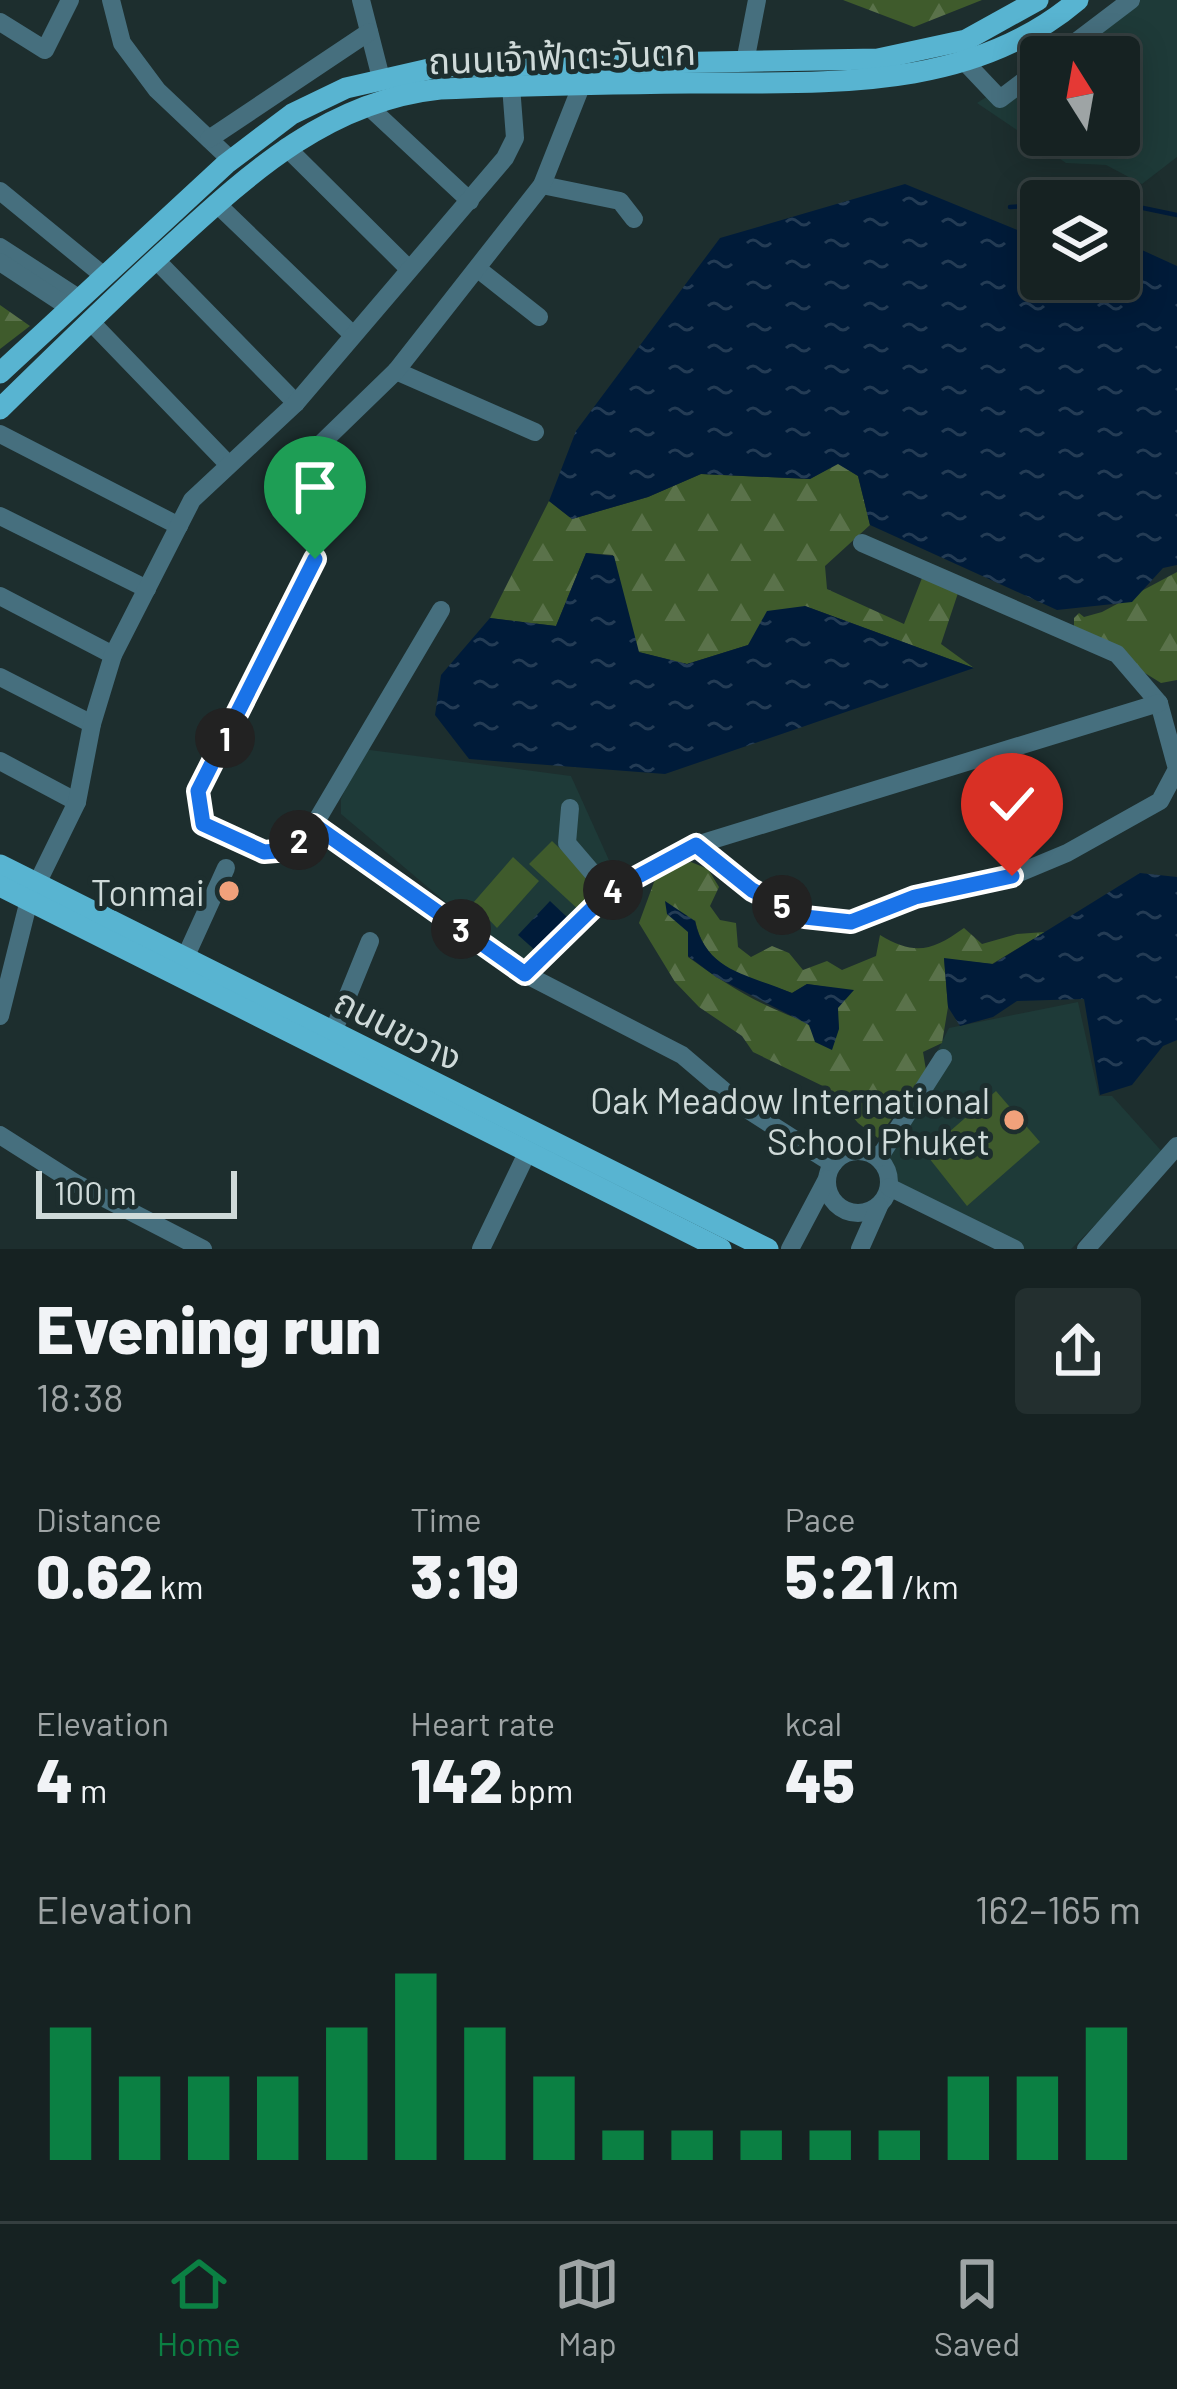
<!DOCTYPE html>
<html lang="en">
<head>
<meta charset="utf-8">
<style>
  :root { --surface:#162222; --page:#232f2f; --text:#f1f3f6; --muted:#9ea4a5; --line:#353f40; --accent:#0b8043 }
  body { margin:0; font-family:Barlow,"Noto Sans Thai",sans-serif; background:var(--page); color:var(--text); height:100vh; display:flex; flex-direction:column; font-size:45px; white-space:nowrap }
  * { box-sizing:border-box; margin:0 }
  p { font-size:39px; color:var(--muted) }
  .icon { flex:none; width:66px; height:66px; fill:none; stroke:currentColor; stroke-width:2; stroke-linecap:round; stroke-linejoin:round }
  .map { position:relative; height:1249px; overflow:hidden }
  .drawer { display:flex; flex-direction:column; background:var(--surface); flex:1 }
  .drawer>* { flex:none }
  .needle { width:78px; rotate:349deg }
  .buttons { position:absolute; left:1020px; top:36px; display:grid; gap:24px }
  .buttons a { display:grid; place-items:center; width:120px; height:120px; border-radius:12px; background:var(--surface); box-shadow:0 6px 30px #0003,0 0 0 3px var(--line); font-size:60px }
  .scale { position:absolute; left:36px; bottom:30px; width:201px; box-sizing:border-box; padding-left:12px; border:6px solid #cfdad9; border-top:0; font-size:33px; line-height:42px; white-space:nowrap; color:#cfdad9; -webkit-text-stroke:9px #1d2e2e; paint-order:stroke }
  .pin { position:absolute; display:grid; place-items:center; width:102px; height:102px; color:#fff; margin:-123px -51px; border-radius:50% 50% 50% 0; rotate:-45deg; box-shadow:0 0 12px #0007 }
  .pin .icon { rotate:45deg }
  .km { position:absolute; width:60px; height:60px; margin:-30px; border-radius:50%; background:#222; color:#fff; font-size:33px; line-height:60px; text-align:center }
  .round { display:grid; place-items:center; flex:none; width:126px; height:126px; border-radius:12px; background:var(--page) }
  .headline { display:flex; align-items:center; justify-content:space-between; height:204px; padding:0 36px }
  h1 { font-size:66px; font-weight:800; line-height:90px }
  .figures { display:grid; grid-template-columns:repeat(3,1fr); gap:18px; height:204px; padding:12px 36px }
  .figures div { display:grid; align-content:center }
  .figures b { font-size:60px; font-weight:800 }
  .figures small { font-size:33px; font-weight:400 }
  .figures p { font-size:33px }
  .chart { height:336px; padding:24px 36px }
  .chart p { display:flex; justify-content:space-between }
  .chart svg { width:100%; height:216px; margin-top:12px; stroke:var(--accent); stroke-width:6 }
  .tabs { display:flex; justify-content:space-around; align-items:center; height:168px; border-top:3px solid var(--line); background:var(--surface); font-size:33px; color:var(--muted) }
  .tabs a { display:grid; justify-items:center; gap:6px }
  .tabs .on { color:var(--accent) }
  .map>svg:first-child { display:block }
  .built { fill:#1e3a38 }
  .forest { fill:url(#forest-firs); fill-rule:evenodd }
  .green { fill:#3f5b2c }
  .water { fill:url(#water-ripples) }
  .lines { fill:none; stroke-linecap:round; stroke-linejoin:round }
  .stream { stroke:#001b39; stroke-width:4.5 }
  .minor { stroke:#466f7e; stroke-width:18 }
  .major { stroke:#58b4d1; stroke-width:21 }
  .route-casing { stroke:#fff; stroke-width:24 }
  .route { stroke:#1a73e8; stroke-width:15 }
  .poi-dot { fill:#f1a17b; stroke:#1d2e2e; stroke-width:4.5 }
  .labels { text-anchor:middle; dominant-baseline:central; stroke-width:10; stroke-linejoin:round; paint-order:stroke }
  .street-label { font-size:36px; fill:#cfdad9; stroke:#1d2e2e }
  .poi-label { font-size:36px; fill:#cfdad9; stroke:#1d2e2e; text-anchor:end }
</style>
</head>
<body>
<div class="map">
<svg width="1177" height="1249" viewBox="0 0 1177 1249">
  <defs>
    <pattern id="forest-firs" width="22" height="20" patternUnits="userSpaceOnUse" patternTransform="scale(3)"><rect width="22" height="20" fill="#3f5b2c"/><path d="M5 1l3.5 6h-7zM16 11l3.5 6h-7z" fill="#5a724a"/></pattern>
    <pattern id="water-ripples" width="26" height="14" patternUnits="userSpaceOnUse" patternTransform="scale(3)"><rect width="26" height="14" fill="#001b39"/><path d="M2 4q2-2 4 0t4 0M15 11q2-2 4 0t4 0" fill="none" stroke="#243c55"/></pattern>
  </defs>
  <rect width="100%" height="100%" fill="#1d2e2e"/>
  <g class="built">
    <polygon points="1125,0 1177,0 1177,157 1142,184 1106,165 1066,163 977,103 1041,62 1041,135 1119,135 1119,57 1049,57"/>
    <polygon points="362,749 571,776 617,878 525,963 468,921 341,814 341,799"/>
    <polygon points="1078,1002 1099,1096 1112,1096 1165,1155 1071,1249 1024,1249 894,1184 894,1169 885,1155 949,1028"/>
  </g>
  <g class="forest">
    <polygon points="843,0 982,0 914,27"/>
    <polygon points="0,305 30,326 0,349"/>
    <polygon points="838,463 858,476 870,525 825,566 827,589 904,624 922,578 958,593 941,644 974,668 805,606 748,645 687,664 638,652 613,555 586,553 556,626 490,618 549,501 572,519 648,497 701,474 810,479"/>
    <polygon points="1177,572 1177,680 1161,683 1074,629 1074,618 1079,613 1084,617 1102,612"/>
    <path d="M691,862L708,869L719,887L710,906L720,920L736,923L738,947L751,957L772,946L789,953L803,970L827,961L842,970L876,956L880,935C915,956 932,951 964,928L982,944L1017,934L1045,932L992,964L944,959L948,1007L942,1043L923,1052L926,1070L878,1138L858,1123L829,1089L753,1052L742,1036L699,1007L675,982L639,923L657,874ZM695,920C706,972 748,976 792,993L807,984L852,991L837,1008L839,1029C784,1021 732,989 688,957V932Z"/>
  </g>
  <g class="green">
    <polygon points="552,841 601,888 580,911 529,864"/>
    <polygon points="513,857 539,881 497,928 473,903"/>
    <polygon points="996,1091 1040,1142 967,1206 925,1153"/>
  </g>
  <g class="water">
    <polygon points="905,184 1022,232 1041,234 1041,279 1119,279 1119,244 1131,245 1177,266 1177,565 1163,568 1132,602 1057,610 870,525 858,476 838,464 810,479 701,474 648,497 572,519 549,501 576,431 720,238"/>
    <polygon points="586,553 614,556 639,652 687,664 748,645 767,611 805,606 974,668 665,774 469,759 435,715 441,675 490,618 556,626"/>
    <polygon points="1140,873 1177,877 1177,1040 1163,1046 1132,1085 1100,1095 1084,999 1017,1001 993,1017 960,1026 948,1007 944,958 993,964"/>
    <polygon points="550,901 568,918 537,952 518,935"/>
    <path d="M665,901L695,921C706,972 748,974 792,993L807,984L854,990L838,1008L839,1029L832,1050L815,1042L809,1025L716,977L688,956V932L667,914Z"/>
  </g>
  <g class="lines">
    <g class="stream">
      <polyline points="1119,203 1177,215"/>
      <polyline points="1010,207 1041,205"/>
    </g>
    <g class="minor">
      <polyline points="111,0 122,43 157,90 231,160"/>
      <polyline points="361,0 381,78"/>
      <polyline points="0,22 45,50 70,0"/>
      <polyline points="1056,57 1131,0"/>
      <polyline points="745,62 757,0"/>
      <polyline points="965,62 1000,99 1041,68"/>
      <polyline points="367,105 470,201"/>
      <polyline points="209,139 369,32"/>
      <polyline points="286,147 408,268"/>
      <polyline points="542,185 620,201 634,219"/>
      <polyline points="0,191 104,276"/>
      <polyline points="217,204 353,335"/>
      <polyline points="0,247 80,299"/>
      <polyline points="156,260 296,403"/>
      <polyline points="0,262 70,308"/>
      <polyline points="478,269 539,317"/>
      <polyline points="90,321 228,464"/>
      <polyline points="396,371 535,432"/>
      <polyline points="0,434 179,526"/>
      <polyline points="298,466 396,371 542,185 582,84"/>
      <polyline points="0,516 147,589"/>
      <polyline points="315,559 198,791 203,824 264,852 289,851 314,825 441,610"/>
      <polyline points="0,596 113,655"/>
      <polyline points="0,677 92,724"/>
      <polyline points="0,761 77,802"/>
      <polyline points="570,808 567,843 609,892"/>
      <polyline points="314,825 525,974 682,1055 742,1106 833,1164"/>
      <polyline points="696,845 752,890 805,917 851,923 915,897 1012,876 1067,853 1160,801 1177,769 1159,703 1117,654 862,543"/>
      <polyline points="185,958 226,868"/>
      <polyline points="525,974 609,892 696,845 1159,703"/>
      <polyline points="0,1016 29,900 77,802 92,724 113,655 192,500 296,403 505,158 515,138 511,86"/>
      <polyline points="333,1032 370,941"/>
      <polyline points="0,1135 77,1184 203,1249"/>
      <circle cx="858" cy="1182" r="31"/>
      <polyline points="879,1158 943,1058"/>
      <polyline points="889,1187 1015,1249"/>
      <polyline points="481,1249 528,1151"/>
      <polyline points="790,1249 827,1179"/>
      <polyline points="860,1249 879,1206"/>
      <polyline points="1086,1249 1177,1146"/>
    </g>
    <g class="major">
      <polyline points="0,373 226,164 292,114 346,88 438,67 878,59 966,40 1038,0"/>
      <path d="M0,409C55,355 110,301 167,249C248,175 326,101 440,89C523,85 606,84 690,83C824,82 969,93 1078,0"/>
      <polyline points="0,865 768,1249"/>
      <polyline points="0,886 721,1249"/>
    </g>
  </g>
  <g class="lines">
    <defs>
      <polyline id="route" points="315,559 198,791 203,824 264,852 289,850 314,825 525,974 609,892 696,845 752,890 805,917 851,922 915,897 1012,876"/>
    </defs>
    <use href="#route" class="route-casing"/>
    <use href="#route" class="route"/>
  </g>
  <g class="poi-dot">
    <circle cx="229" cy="891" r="12"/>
    <circle cx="1014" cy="1120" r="12"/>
  </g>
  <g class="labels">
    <g class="street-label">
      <text transform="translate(562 55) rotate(-2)">ถนนเจ้าฟ้าตะวันตก</text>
      <text transform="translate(399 1028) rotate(27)">ถนนขวาง</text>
    </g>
    <g class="poi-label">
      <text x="205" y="891">Tonmai</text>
      <text x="990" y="1099">Oak Meadow International<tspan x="990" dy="41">School Phuket</tspan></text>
    </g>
  </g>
</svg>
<div class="buttons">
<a><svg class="needle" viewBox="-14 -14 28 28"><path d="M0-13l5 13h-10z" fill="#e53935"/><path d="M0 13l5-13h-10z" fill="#9ea4a5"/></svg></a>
<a><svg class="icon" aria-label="layers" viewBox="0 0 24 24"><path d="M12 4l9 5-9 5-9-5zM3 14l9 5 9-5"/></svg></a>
</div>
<div class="scale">100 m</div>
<div class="pin" style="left:315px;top:559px;background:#1e9e55"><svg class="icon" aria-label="arrive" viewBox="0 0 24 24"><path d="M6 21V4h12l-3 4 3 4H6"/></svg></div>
<div class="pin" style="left:1012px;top:876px;background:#d93025"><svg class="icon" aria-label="check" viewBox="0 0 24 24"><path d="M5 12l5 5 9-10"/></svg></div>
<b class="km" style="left:225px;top:738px">1</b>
<b class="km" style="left:299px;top:840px">2</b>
<b class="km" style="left:461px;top:929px">3</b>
<b class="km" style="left:613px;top:890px">4</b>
<b class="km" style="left:782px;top:905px">5</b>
</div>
<section class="drawer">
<div class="headline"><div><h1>Evening run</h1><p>18:38</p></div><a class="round"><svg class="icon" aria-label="share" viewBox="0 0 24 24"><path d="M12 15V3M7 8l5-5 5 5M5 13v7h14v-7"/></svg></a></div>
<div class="figures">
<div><p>Distance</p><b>0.62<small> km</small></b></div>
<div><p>Time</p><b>3:19</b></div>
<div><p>Pace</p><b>5:21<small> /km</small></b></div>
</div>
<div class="figures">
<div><p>Elevation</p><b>4<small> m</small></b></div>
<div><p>Heart rate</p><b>142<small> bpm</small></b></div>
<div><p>kcal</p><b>45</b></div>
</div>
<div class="chart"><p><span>Elevation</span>162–165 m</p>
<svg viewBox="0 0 160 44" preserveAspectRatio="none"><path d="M5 44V17M15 44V27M25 44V27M35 44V27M45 44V17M55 44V6M65 44V17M75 44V27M85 44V38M95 44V38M105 44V38M115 44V38M125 44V38M135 44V27M145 44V27M155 44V17"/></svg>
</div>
</section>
<nav class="tabs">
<a class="on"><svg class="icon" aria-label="home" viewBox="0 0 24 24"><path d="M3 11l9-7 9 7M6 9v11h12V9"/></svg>Home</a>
<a><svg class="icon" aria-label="map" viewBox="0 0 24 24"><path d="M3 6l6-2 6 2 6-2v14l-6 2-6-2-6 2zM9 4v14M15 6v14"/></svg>Map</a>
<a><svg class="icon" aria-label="saved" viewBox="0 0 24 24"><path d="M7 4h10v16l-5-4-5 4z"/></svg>Saved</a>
</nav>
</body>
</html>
